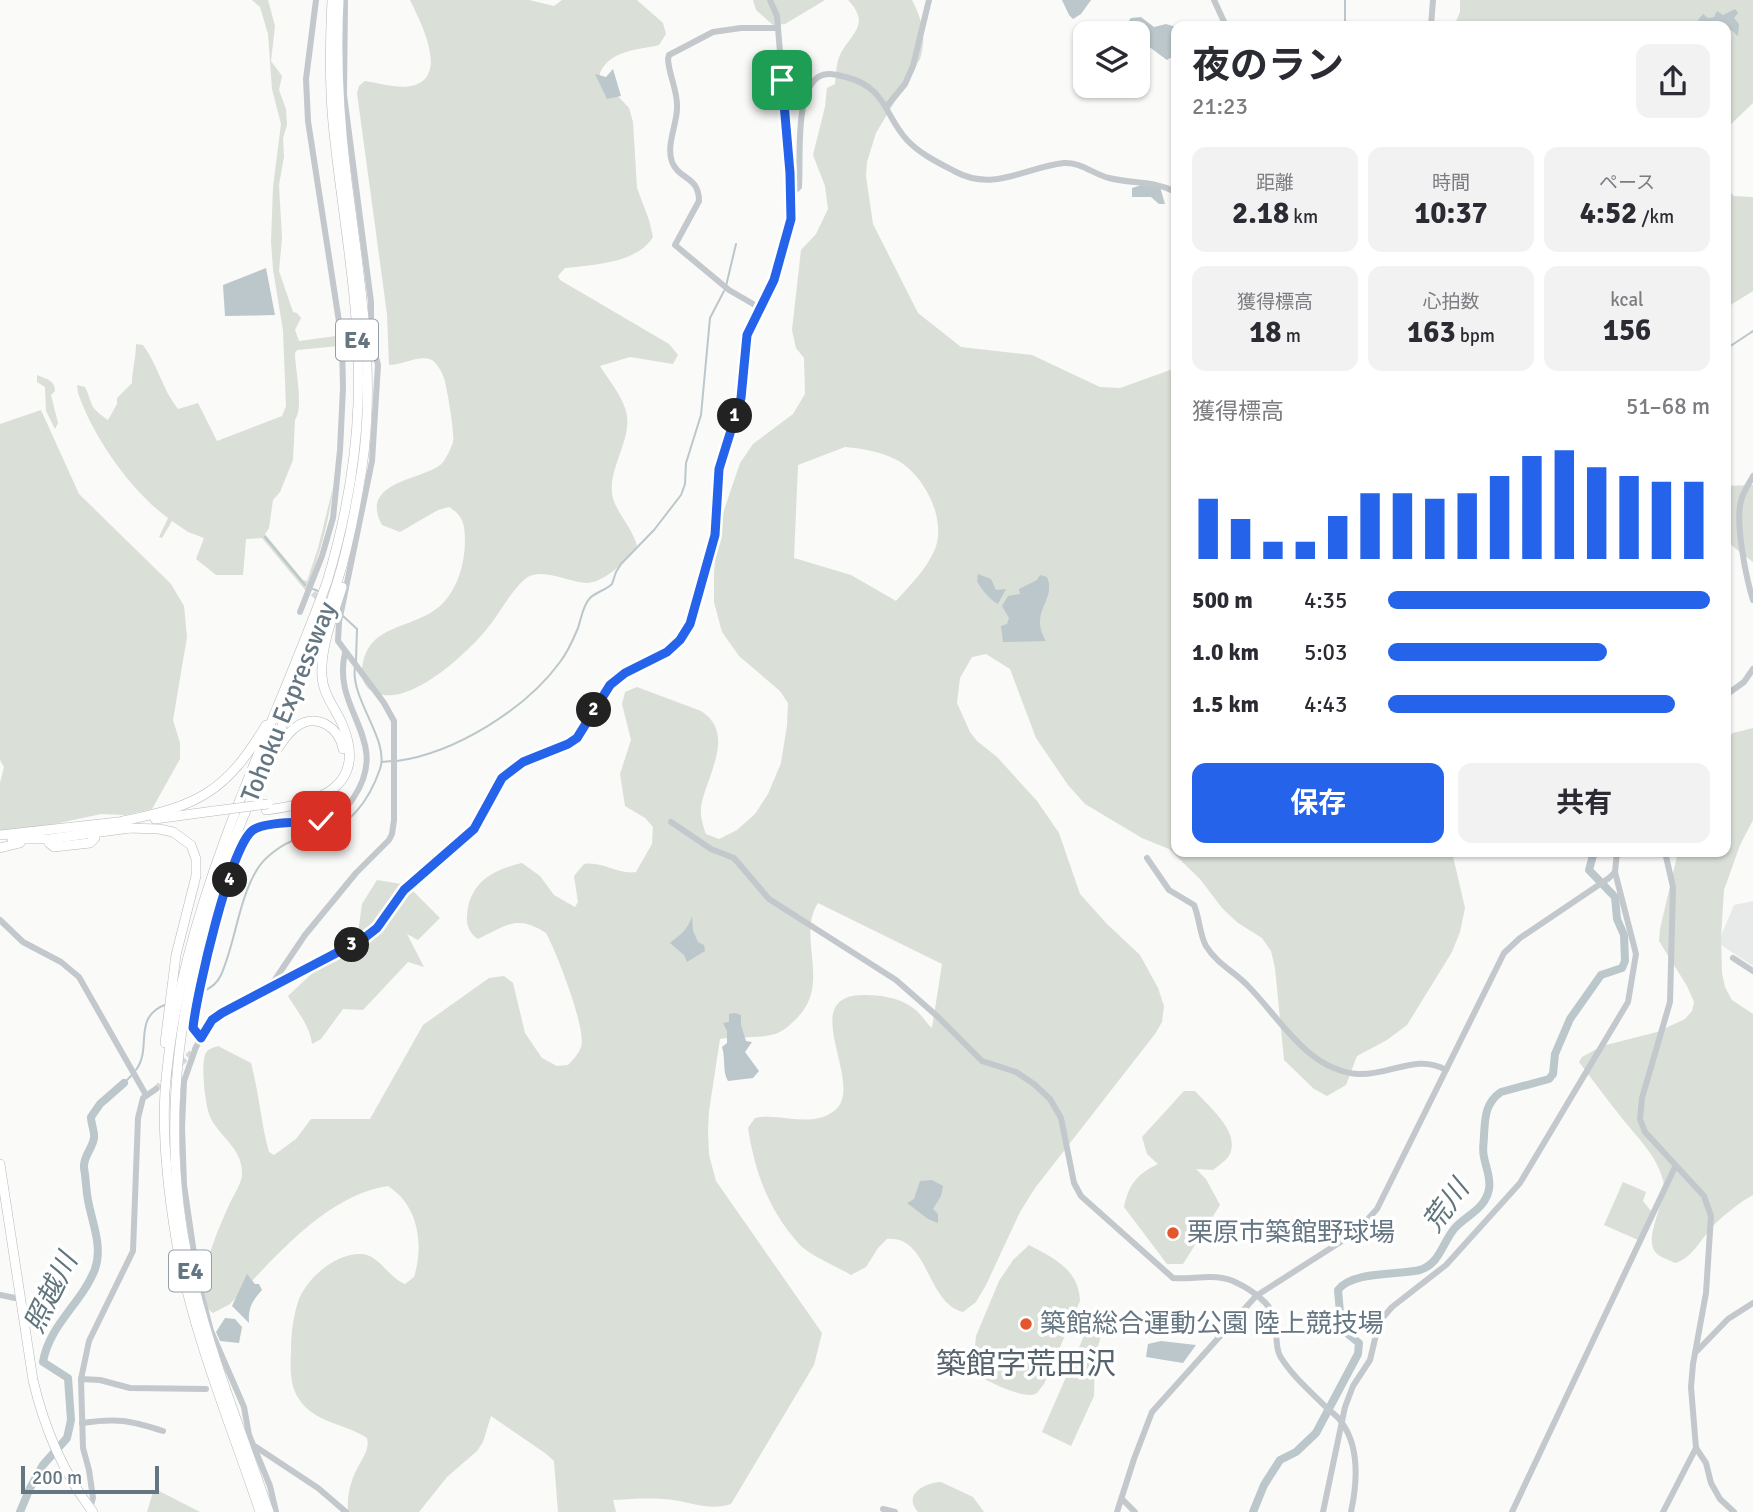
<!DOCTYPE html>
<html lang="ja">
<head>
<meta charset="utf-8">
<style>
  :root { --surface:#fff; --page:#f2f2f3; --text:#2b2b33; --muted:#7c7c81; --accent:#2563eb }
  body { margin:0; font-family:Signika,"Noto Sans JP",sans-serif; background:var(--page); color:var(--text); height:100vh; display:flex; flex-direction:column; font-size:26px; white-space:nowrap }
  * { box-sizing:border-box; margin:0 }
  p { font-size:23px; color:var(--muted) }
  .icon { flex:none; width:38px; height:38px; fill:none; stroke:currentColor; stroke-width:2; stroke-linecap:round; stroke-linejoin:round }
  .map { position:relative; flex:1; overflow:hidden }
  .sheet { position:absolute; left:1171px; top:21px; width:560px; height:836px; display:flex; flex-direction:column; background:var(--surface); border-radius:14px; box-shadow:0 2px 5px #0004 }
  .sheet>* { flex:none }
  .fabs { position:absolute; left:1073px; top:21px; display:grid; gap:14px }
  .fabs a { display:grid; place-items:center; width:77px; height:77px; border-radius:14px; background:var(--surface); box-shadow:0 2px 5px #0004; font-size:35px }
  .scale { position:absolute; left:21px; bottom:18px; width:138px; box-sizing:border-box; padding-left:7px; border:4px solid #657683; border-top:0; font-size:19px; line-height:24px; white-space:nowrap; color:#657683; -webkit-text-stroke:5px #fff; paint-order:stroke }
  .pin { position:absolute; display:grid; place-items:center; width:60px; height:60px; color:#fff; margin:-30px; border-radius:14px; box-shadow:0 4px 10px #0006 }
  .km { position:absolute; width:35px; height:35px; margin:-18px; border-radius:50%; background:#222; color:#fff; font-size:19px; line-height:35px; text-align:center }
  .round { display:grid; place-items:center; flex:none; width:74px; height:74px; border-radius:14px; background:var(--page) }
  .summary { display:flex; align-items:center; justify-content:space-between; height:119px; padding:0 21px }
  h1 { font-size:38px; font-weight:700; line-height:52px }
  .metrics { display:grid; grid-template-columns:repeat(3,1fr); gap:10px; height:119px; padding:7px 21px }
  .metrics div { display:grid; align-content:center; border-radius:14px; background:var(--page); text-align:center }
  .metrics b { font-size:30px; font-weight:700 }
  .metrics small { font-size:19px; font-weight:400 }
  .metrics p { font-size:19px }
  .chart { height:196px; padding:14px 21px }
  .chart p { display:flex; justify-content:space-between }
  .chart svg { width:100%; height:126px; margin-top:7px; stroke:var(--accent); stroke-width:6 }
  .action { display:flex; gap:14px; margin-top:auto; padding:14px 21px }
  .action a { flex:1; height:80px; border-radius:14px; background:var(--accent); color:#fff; font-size:28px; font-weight:700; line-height:80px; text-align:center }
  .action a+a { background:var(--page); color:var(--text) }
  ul { padding:0 21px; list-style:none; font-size:23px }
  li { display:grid; grid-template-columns:112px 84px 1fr; align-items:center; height:52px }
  li i { height:18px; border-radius:9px; background:var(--accent) }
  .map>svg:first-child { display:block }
  .built { fill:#e8e9e9 }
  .green { fill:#dadfd7; fill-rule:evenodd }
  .water { fill:#bbc7cb }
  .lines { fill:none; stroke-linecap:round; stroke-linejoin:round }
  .stream { stroke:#bbc7cb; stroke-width:2 }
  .river { stroke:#bbc7cb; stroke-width:8 }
  .minor-tunnel { stroke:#d5d9db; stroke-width:6; stroke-dasharray:6 3; stroke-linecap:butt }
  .highway-casing { stroke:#b4b9bd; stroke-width:10 }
  .minor { stroke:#c3c8cc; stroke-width:6 }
  .highway { stroke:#fff; stroke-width:9 }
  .highway-bridge-casing { stroke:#b4b9bd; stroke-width:10; stroke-linecap:butt }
  .highway-bridge { stroke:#fff; stroke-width:9 }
  .route-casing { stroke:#fff; stroke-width:14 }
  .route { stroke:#2563eb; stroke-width:9 }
  .poi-dot { fill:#e4572e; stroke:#fff; stroke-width:2.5 }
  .labels { text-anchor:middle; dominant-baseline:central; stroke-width:7; stroke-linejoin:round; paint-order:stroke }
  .shield { fill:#fff; stroke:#939fa8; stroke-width:2 }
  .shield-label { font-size:24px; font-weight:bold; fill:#657683 }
  .street-label { font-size:26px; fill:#657683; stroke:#fff }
  .poi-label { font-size:26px; fill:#657683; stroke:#fff; text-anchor:start }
  .water-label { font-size:28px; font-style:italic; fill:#60757c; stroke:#fff }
  .quarter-label { font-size:30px; fill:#57646e; stroke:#fff }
</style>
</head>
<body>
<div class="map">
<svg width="1753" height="1512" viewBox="0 0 1753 1512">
  <rect width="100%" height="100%" fill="#fafaf8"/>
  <polygon class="built" points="1753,901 1753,966 1718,943 1734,905"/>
  <g class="green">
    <path d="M252,0H268L275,26L271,61L282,76L279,90L286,109L287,125L283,138L284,157L279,185L282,238L279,271L293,312L297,313L301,318L295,330L299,341L336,336L339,346L297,350L295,353C295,369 304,408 295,420L293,460L280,492L273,500L269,528L265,534L303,580L307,581L318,548L333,487C329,524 319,556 306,591L262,538L246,539L243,575H216L196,559L204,538L188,532L172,521L162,538L159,537L168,518C131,491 93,437 78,393L77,385L85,387C94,406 88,406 108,420L117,404V398L132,383C132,370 136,358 136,344L143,345C158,365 162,389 178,409L198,403L217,441L282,416L286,406L283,331L273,269L271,242L273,187L281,124L272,89L268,34L260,7Z"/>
    <path d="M410,0H529L554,6L562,0H637L663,23L666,34L659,45C638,50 610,50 600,73V77L629,108L633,122L637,188L649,220L653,237C637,263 594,265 565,268L558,276L560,280L669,344L678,355L673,364L630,357L600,366C608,379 620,393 625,408C635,436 609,465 612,493C613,509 633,528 637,546C628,560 605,582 587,583C569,583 542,566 525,579C509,593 500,614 486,630C466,654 410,707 376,693C367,690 362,682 362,673C364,620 416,632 444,602C459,585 464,564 465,543C465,526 464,516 449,507L438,510L400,532L382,525C357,479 430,480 443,462C447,457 451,448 453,442C455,433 447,388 444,378C442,372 437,363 432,360C420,354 402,365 389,365L387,314L357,93L359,86L365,81C380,83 399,90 415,85C449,74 419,19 410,0Z"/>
    <polygon points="753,0 825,0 785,24 773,25 756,10"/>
    <path d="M848,0H912C922,19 927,38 920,59L876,133L867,162L866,176L873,224L918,313L961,347L1032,355L1100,387L1120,388L1176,368V852H1452L1465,908L1460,932L1452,952L1407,1025L1387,1040L1357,1056L1346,1085L1327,1096L1314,1089L1284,1060L1275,968L1271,951L1262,938L1238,923L1222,908L1200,879L1169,849L1142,838L1085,804L1068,785L1036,738L1010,669L986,654L972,657L960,678L957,703L970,732L977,741L997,757L1037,801L1059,833L1080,894L1106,923L1140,955L1158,988L1164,1006L1162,1022L1155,1034L1035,1188L1020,1212L986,1285L976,1302L963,1312C926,1303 929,1235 887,1239L878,1248L866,1267L851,1275C836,1266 811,1256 800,1245C769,1211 755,1173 748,1128L755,1118C781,1112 810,1129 834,1111C868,1086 794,996 863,995C883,995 903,998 918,1012C923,1017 927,1024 932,1028L942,964L818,903C796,937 832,983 797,1018C791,1024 784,1031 775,1034C758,1039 737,1036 720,1039L709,1111L708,1131L709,1155L716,1181L822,1333L814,1365L731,1504C709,1512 687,1500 663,1499C646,1498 629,1499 613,1500L616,1512H558L554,1461L545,1453L491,1416L483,1442L477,1451L447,1477L419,1512H348C347,1497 350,1482 357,1469C362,1458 370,1450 367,1438C345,1423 314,1423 299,1399C290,1387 290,1367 291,1352C291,1334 293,1316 299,1299C309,1276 336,1253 362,1254C379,1255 389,1278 405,1284L414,1277C424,1245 419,1206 388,1186C324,1196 274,1259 230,1304L213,1313C187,1297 220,1225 230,1203C234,1194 242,1183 242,1174C243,1147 217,1136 209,1114C205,1102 201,1067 205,1055C207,1049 212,1048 218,1046L251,1063C259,1093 261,1123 269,1152L274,1155L296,1139L311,1119H370L423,1025L489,978L504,976L513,983L525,1033L542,1058L557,1066L568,1065C573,1060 579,1053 581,1047C587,1029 556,951 546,933C516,914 506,926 478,939C470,934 466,925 467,916C469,883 492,870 522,863L540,876L554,895L575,907L578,902L574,876L584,864C603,861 618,875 636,872L652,844L653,827L645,818L625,806L620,774L631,740L622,704L625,692L637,687L701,711C737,734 706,776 701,807C700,816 703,826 706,834L719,839L737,830L755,814L768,794L781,763L787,725L788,703L780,691L739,656L722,632L714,602V573L718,528L740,463L753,444L793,414L805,394L804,358L796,348L792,330L801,250L816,234L828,209L825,186L813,155L825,107L827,88L835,84C836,75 836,63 840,55C850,34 872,25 848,0ZM845,447C863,449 880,451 897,460C924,475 947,519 935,549C927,569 910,585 896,601L851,575L794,558L798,465Z"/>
    <polygon points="1460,0 1753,0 1753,103 1726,129 1726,26 1454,26 1460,12"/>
    <polygon points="1726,188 1734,196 1753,197 1753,291 1726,308"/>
    <path d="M37,375C46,379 55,380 55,391L51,395L58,423L55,429L46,411L45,387L37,382Z"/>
    <polygon points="41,410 79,494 171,584 184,606 187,637 173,720 180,743 180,759 152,809 125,815 101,814 0,836 0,783 4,767 0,760 0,424"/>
    <polygon points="1753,485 1753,562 1726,541 1726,486"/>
    <path d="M1753,728V820L1740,845L1724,890L1721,937L1722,973L1725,987L1732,1000L1753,1014V1195C1740,1202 1729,1211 1718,1221C1704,1233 1693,1259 1675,1263C1670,1260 1661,1258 1656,1253C1642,1238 1668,1201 1663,1180C1657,1157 1640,1140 1625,1122C1609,1102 1594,1082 1579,1062L1582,1057L1602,1046L1657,1032L1685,1019L1692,1011L1694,1002L1687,986L1659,941L1660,929L1678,852H1726V739L1733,733Z"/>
    <path d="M377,880L414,886L413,891L440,918L418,940L407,934L424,967L408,962L363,1010L343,1009L321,1039L312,1044C310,1026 297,1011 288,996L320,966L357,940L362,904Z"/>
    <path d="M1184,1091H1195C1208,1106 1240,1131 1230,1154C1227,1160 1218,1166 1213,1170L1196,1169L1206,1179L1220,1205L1183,1264H1167L1124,1207C1129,1184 1137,1174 1158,1164L1147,1154L1142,1137Z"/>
    <polygon points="1623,1182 1646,1192 1643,1201 1651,1211 1638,1240 1604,1225"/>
    <path d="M1029,1245C1054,1258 1079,1270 1080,1301L1044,1384C1043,1385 1038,1392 1037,1393C1026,1401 990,1382 979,1376L974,1357L976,1336L999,1281L1013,1260Z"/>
    <polygon points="1094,1313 1106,1317 1095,1358 1094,1396 1071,1446 1042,1432"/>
    <path d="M941,1482L973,1497L984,1512H918C902,1494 925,1483 941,1482Z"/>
    <polygon points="159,1491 200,1512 147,1512 153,1492"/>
  </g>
  <g class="water">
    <polygon points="1062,0 1091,0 1081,14 1073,19 1069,15"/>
    <polygon points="1735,9 1738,13 1734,18 1739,24 1738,36 1726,26 1700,24 1698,20 1703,14 1708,18 1714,17 1717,11 1723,15"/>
    <polygon points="1141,17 1154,27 1166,24 1176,27 1176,60 1170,58 1167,60 1140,40 1137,30 1128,22 1131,18"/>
    <polygon points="613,69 621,96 607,99 595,74 606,77"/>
    <polygon points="1145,184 1160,187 1165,204 1159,204 1151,197 1132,197 1132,188"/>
    <polygon points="266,268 275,315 225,316 223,285"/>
    <path d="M978,574L991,579L996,590L1006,589L998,604C990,600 981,589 977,581Z"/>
    <path d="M1040,575L1047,577C1057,601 1028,611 1046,641L1003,642L1001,626L1007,624L1009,618L1002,606L1008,596L1020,594L1019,589L1037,580Z"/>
    <path d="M692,916L693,931L698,942L704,945L705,951L687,962L684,955L670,943C681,934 688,930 692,916Z"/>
    <path d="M735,1013L741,1015V1025L746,1041L752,1042L745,1052L759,1071L753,1078L728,1081C722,1071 726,1060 722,1047L727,1043V1031L723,1023L729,1022V1014Z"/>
    <polygon points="932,1180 943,1186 941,1196 933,1209 938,1214 938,1223 928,1219 907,1203 914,1199 920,1181"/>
    <path d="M247,1274L255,1284H259L262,1290C252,1301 248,1308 249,1323L232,1306Z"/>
    <polygon points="225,1318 235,1319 242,1327 239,1343 220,1341 216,1332"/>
    <polygon points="1161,1341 1196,1345 1183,1363 1146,1357 1148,1344"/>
  </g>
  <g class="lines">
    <g class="stream">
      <polyline points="1345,0 1345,26"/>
      <polyline points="726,286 736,244"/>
      <polyline points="1726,349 1753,331"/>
      <polyline points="265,537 305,585"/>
      <polyline points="313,589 318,591"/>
      <polyline points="343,616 357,629 356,661"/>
      <path d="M397,761C455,753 526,709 560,662C568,652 573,640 578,628C581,619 583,605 590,598C596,592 606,590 612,584L616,572L621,564L654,530L681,495L685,484L686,463L701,415L710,318L724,291"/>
      <polyline points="382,762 392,761"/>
      <path d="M201,992C210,989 217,984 221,975C236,941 238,900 258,868C265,857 283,843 296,840C305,837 314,839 322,835C352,824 370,798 380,769C390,740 350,699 355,667"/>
      <path d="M136,1070C153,1047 131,1017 167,1004"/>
      <polyline points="124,1083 132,1075"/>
    </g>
    <g class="river">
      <path d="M20,1512L30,1488L43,1465L67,1438L71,1420L68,1378L43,1362C49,1325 82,1303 95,1269C103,1246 92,1223 88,1200C86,1190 86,1179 84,1168C83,1156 92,1150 94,1138C95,1132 91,1124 91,1117L100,1104L124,1083"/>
      <path d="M1253,1512L1264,1485L1280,1460L1296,1452L1316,1433L1358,1354L1359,1343L1344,1331L1341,1324L1338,1290C1352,1271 1398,1275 1420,1270C1440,1263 1442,1244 1454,1229C1466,1215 1485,1210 1489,1189C1491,1178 1486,1168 1484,1157C1482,1150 1484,1143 1484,1135C1485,1118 1485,1103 1501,1092L1549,1079L1553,1074L1555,1054L1570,1019L1601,975L1622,968L1625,961L1624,935L1617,919L1615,897L1589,870L1594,852"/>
    </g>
    <g class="minor-tunnel">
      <polyline points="313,593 330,610"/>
      <polyline points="156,1089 196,1048"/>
    </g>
    <defs>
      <g id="highway">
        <path d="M274,754C280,745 287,733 296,727C316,712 339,727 343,749"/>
        <path d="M266,810C316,804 368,788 343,726C336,709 323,695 322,676C320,647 334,614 342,587"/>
        <polyline points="155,819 214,811"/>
        <path d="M123,821C198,806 226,792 266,725"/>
        <polyline points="127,828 159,829 173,832 191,845 196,859 196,876 176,955 165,1043"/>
        <polyline points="0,835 127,821"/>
        <polyline points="12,839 49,839 130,828"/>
        <polyline points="49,843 54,847 90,843 95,838"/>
        <polyline points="0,848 20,843"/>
        <path d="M0,1164L33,1380C44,1427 63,1473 93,1512"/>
        <path d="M260,1512C230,1422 192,1333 176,1239C168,1190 162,1140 165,1091C179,909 265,750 327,582C344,525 356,464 358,404C362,310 342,216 333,123C329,82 330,41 332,0"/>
        <path d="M269,1512C243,1435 212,1360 193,1281C155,1129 179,973 238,830C271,748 311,667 337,583C349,545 356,506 362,468C377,368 358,271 346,172C339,115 336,57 339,0"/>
      </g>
    </defs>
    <use href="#highway" class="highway-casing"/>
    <g class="minor">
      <polyline points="1214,0 1226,26"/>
      <polyline points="1431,26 1433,0"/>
      <polyline points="887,106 905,84 913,66 929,0"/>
      <path d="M791,190H796L799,187C801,161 794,89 820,76C828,72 838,75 846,77C887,88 884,115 907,140C920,154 939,163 956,172C994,192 1026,167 1064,163C1081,162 1093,174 1109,178C1133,184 1152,180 1176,192"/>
      <path d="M760,308L729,290L675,245L699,201C699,176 679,180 672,162C666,145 677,124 677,108C678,91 669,76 668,59L669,55L713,32L741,28H778"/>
      <path d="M1753,476C1749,484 1743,492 1741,501C1735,522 1746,578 1753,600"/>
      <polyline points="300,612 322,556 333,518 340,450 343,388 342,341 308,121 306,79 316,0"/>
      <polyline points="1726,695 1744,682 1753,669"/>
      <path d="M671,822L711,849L734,858L769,899L896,980L937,1016L982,1061L1016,1072L1034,1084L1050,1099L1061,1118L1074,1183L1081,1196L1173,1278C1194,1280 1217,1272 1237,1283C1250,1289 1272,1304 1275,1319C1278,1331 1274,1344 1280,1356C1292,1376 1311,1392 1327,1408C1332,1413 1339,1417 1342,1423C1360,1448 1357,1484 1351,1512"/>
      <path d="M1147,858L1169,890L1194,905C1200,919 1199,933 1206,946C1217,964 1235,972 1248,986C1280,1018 1307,1070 1358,1074C1390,1076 1416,1053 1446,1070"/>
      <polyline points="0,920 23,942 61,962 79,977 146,1095"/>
      <polyline points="1733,958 1753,971"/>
      <polyline points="272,984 305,935 356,873 389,840 392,834 394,820 394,721 384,703 338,641 339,622 372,461 378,365 371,338 371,302 344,95 345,0"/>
      <path d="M201,1038L193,1028L196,999L208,950L222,900L247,836L260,827L326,821C339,817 347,808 354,797C392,739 331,711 345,653"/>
      <polyline points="0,1295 20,1299"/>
      <polyline points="1696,1352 1728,1319 1753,1303"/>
      <polyline points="81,1379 100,1380 130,1388 206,1389"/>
      <path d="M82,1423C117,1418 129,1420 163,1431"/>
      <polyline points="256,1447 318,1488 346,1512"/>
      <polyline points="1696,1448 1706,1463 1711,1483 1720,1499 1734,1512"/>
      <polyline points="1122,1499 1135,1512"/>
      <polyline points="90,1508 93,1498 89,1470 83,1448 81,1379 89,1341 133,1251 138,1118 143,1098 156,1089"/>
      <polyline points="883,1509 895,1512"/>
      <polyline points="276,1512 270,1486 249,1435 244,1407 211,1331 198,1281 184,1185 182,1127 184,1081 196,1047 212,1020 252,996 364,939 377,928 404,890 474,829 502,778 523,762 568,744 577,738 610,685 625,673 667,652 680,640 689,624 715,535 719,469 741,398 747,335 774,280 791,219 790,173 778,28 777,16 770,0"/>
      <polyline points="1117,1512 1134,1459 1152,1412 1256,1296 1356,1232 1377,1209 1504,953 1520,938 1609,878 1615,872 1617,852"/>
      <polyline points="1323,1512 1345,1407 1353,1386 1370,1360 1379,1322 1392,1307 1446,1265 1520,1183 1628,1002 1636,954 1615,872"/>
      <polyline points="1512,1512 1675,1167"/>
      <polyline points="1663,1512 1696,1448 1691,1387 1693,1364 1706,1293 1711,1216 1704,1196 1645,1132 1640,1119 1642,1098 1670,1002 1673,887 1665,852"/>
    </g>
    <use href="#highway" class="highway"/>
    <defs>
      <polyline id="highway-bridge" points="214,811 268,804"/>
    </defs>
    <use href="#highway-bridge" class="highway-bridge-casing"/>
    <use href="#highway-bridge" class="highway-bridge"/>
  </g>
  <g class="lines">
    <defs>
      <path id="route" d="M321,821C304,823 266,821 253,830C230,846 196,996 193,1028L201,1038L212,1020L222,1013L363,939L377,928L404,890L474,829L502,778L523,762L568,744L577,738L610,685L625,673L667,652L680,640L690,624L715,535L719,469L741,398L747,335L774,280L791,219L790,173L782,80"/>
    </defs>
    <use href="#route" class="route-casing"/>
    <use href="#route" class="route"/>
  </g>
  <g class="poi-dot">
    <circle cx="1173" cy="1233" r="7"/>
    <circle cx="1026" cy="1324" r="7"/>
  </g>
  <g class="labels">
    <g class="shield">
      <rect x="336" y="319.5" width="42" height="41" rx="5"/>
      <rect x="169" y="1250.5" width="42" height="41" rx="5"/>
    </g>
    <g class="shield-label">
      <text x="357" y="340">E4</text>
      <text x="190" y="1271">E4</text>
    </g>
    <g class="street-label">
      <text transform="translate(289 702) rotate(-68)">Tohoku Expressway</text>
    </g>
    <g class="poi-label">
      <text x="1187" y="1233">栗原市築館野球場</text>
      <text x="1040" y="1324">築館総合運動公園 陸上競技場</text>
    </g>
    <g class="water-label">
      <text transform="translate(1446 1206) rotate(-54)">荒川</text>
      <text transform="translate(51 1293) rotate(-64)">照越川</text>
    </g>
    <g class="quarter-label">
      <text x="1026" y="1364">築館字荒田沢</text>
    </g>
  </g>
</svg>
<div class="fabs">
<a><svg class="icon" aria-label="layers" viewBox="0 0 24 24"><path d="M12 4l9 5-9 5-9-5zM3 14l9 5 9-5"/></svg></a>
</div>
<div class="scale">200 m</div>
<div class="pin" style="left:782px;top:80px;background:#1e9e55"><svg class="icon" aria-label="arrive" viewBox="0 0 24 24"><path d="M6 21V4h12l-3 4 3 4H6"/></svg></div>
<div class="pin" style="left:321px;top:821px;background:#d93025"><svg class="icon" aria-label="check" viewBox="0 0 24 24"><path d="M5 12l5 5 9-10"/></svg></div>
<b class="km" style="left:735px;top:416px">1</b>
<b class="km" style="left:594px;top:710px">2</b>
<b class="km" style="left:352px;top:945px">3</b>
<b class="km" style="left:230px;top:880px">4</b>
<section class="sheet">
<div class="summary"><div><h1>夜のラン</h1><p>21:23</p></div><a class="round"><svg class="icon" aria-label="share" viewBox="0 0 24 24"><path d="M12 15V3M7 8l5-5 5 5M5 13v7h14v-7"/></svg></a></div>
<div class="metrics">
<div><p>距離</p><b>2.18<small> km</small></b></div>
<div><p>時間</p><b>10:37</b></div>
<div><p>ペース</p><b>4:52<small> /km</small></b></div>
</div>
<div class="metrics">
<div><p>獲得標高</p><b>18<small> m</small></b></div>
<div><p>心拍数</p><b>163<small> bpm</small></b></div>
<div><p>kcal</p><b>156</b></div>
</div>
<div class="chart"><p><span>獲得標高</span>51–68 m</p>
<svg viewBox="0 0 160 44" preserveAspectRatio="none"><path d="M5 44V23M15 44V30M25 44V38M35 44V38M45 44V29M55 44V21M65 44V21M75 44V23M85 44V21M95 44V15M105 44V8M115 44V6M125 44V12M135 44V15M145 44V17M155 44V17"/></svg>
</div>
<ul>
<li><b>500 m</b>4:35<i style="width:100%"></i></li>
<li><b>1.0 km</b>5:03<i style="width:68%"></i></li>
<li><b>1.5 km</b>4:43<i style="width:89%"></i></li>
</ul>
<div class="action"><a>保存</a><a>共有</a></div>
</section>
</div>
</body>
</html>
